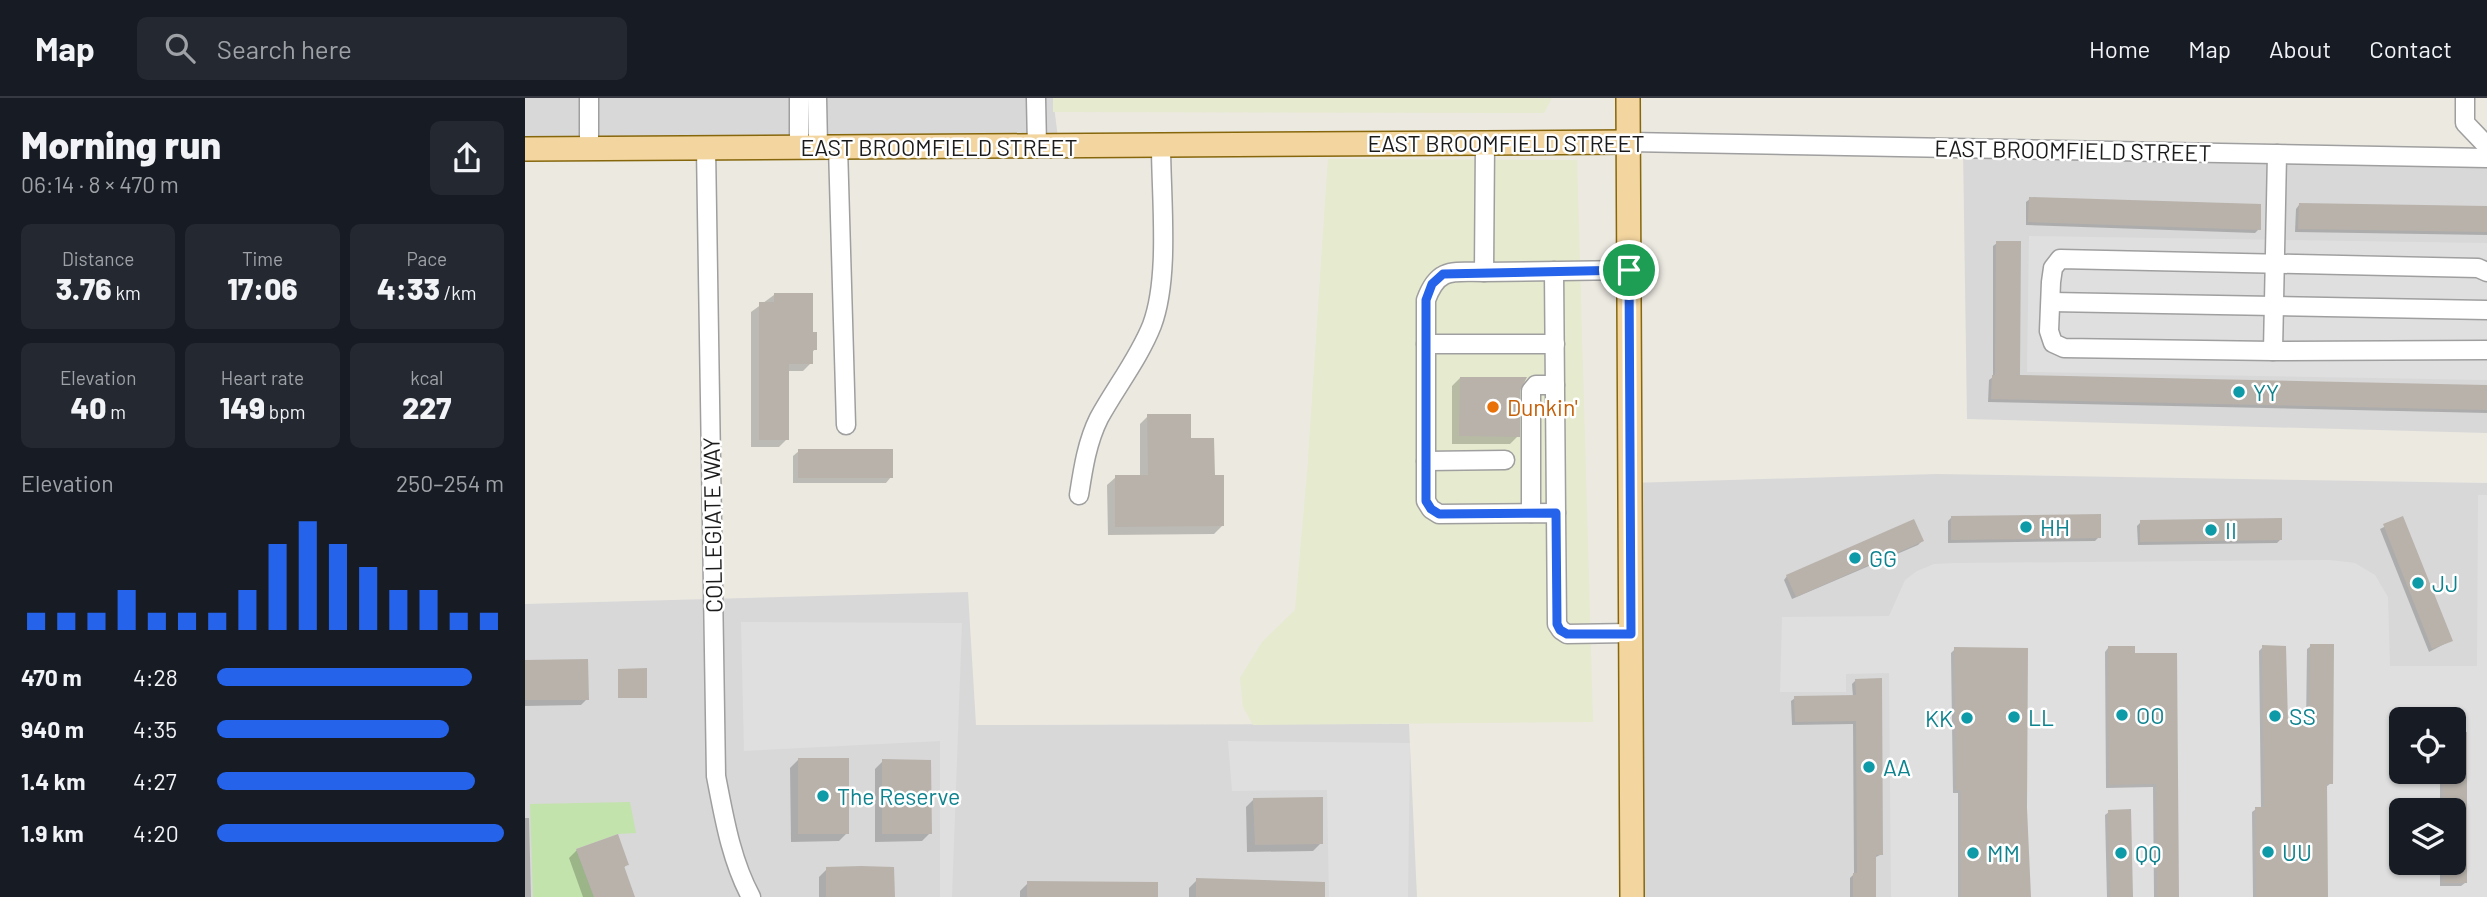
<!DOCTYPE html>
<html lang="en">
<head>
<meta charset="utf-8">
<style>
  :root { --surface:#171b24; --page:#242831; --text:#f1f3f6; --muted:#9ea1a6; --line:#363941; --accent:#2563eb }
  body { margin:0; font-family:Barlow,sans-serif; background:var(--page); color:var(--text); height:100vh; display:flex; flex-direction:column; font-size:26px; white-space:nowrap }
  * { box-sizing:border-box; margin:0 }
  p { font-size:23px; color:var(--muted) }
  .icon { flex:none; width:38px; height:38px; fill:none; stroke:currentColor; stroke-width:2; stroke-linecap:round; stroke-linejoin:round }
  .map { position:relative; flex:1; overflow:hidden }
  .side { display:flex; flex-direction:column; background:var(--surface); width:525px }
  .side>* { flex:none }
  .tools { position:absolute; left:1864px; top:609px; display:grid; gap:14px }
  .tools a { display:grid; place-items:center; width:77px; height:77px; border-radius:10px; background:var(--surface); box-shadow:0 2px 5px #0004; font-size:35px }
  .pin { position:absolute; display:grid; place-items:center; width:60px; height:60px; color:#fff; margin:-30px; border:4px solid #fff; border-radius:50%; box-shadow:0 2px 7px #0007 }
  .round { display:grid; place-items:center; flex:none; width:74px; height:74px; border-radius:10px; background:var(--page) }
  .head { display:flex; align-items:center; justify-content:space-between; height:119px; padding:0 21px }
  h1 { font-size:38px; font-weight:800; line-height:52px }
  .metrics { display:grid; grid-template-columns:repeat(3,1fr); gap:10px; height:119px; padding:7px 21px }
  .metrics div { display:grid; align-content:center; border-radius:10px; background:var(--page); text-align:center }
  .metrics b { font-size:30px; font-weight:800 }
  .metrics small { font-size:19px; font-weight:400 }
  .metrics p { font-size:19px }
  .chart { height:196px; padding:14px 21px }
  .chart p { display:flex; justify-content:space-between }
  .chart svg { width:100%; height:126px; margin-top:7px; stroke:var(--accent); stroke-width:6 }
  ul { padding:0 21px; list-style:none; font-size:23px }
  li { display:grid; grid-template-columns:112px 84px 1fr; align-items:center; height:52px }
  li i { height:18px; border-radius:9px; background:var(--accent) }
  header { display:flex; align-items:center; gap:42px; box-sizing:border-box; height:98px; padding:0 35px; background:var(--surface); border-bottom:2px solid var(--line) }
  header strong { font-size:33px }
  nav { display:flex; gap:38px; margin-inline-start:auto; font-size:24px }
  .search { width:490px; height:63px; background:var(--page); display:flex; align-items:center; gap:18px; box-sizing:border-box; padding:0 24px; border-radius:10px; color:var(--muted); font-size:26px }
  main { display:flex; flex:1; min-height:0 }
  .map>svg:first-child { display:block }
  .residential { fill:#d9d8d8; fill-rule:evenodd }
  .farmland { fill:#e6eace }
  .grass { fill:#c2e3ab }
  .parking { fill:#dfdfdf; fill-rule:evenodd }
  .shadow { fill:#0003 }
  .building { fill:#b8b2ab }
  .lines { fill:none; stroke-linecap:round; stroke-linejoin:round }
  .minor-casing { stroke:#9f9f9f; stroke-width:21 }
  .major-casing { stroke:#86670c; stroke-width:26 }
  .minor { stroke:#fff; stroke-width:18 }
  .major { stroke:#f3d59f; stroke-width:23 }
  .route-casing { stroke:#fff; stroke-width:14 }
  .route { stroke:#2563eb; stroke-width:9 }
  .culture-dot { fill:#0f9aa8; stroke:#fff; stroke-width:2.5 }
  .food-dot { fill:#e8710a; stroke:#fff; stroke-width:2.5 }
  .labels { text-anchor:middle; dominant-baseline:central; stroke-width:5; stroke-linejoin:round; paint-order:stroke }
  .street-label { font-size:23px; fill:#1b1b1b; stroke:#fff }
  .culture-label { font-size:23px; fill:#0d838f; stroke:#fff; text-anchor:start }
  .food-label { font-size:23px; fill:#c56008; stroke:#fff; text-anchor:start }
</style>
</head>
<body>
<header>
<strong>Map</strong>
<div class="search"><svg class="icon" aria-label="search" viewBox="0 0 24 24"><circle cx="10" cy="10" r="6"/><path d="M15 15l6 6"/></svg>Search here</div>
<nav><a>Home</a><a>Map</a><a>About</a><a>Contact</a></nav>
</header>
<main>
<section class="side">
<div class="head"><div><h1>Morning run</h1><p>06:14 · 8 × 470 m</p></div><a class="round"><svg class="icon" aria-label="share" viewBox="0 0 24 24"><path d="M12 15V3M7 8l5-5 5 5M5 13v7h14v-7"/></svg></a></div>
<div class="metrics">
<div><p>Distance</p><b>3.76<small> km</small></b></div>
<div><p>Time</p><b>17:06</b></div>
<div><p>Pace</p><b>4:33<small> /km</small></b></div>
</div>
<div class="metrics">
<div><p>Elevation</p><b>40<small> m</small></b></div>
<div><p>Heart rate</p><b>149<small> bpm</small></b></div>
<div><p>kcal</p><b>227</b></div>
</div>
<div class="chart"><p><span>Elevation</span>250–254 m</p>
<svg viewBox="0 0 160 44" preserveAspectRatio="none"><path d="M5 44V38M15 44V38M25 44V38M35 44V30M45 44V38M55 44V38M65 44V38M75 44V30M85 44V14M95 44V6M105 44V14M115 44V22M125 44V30M135 44V30M145 44V38M155 44V38"/></svg>
</div>
<ul>
<li><b>470 m</b>4:28<i style="width:89%"></i></li>
<li><b>940 m</b>4:35<i style="width:81%"></i></li>
<li><b>1.4 km</b>4:27<i style="width:90%"></i></li>
<li><b>1.9 km</b>4:20<i style="width:100%"></i></li>
</ul>
</section>
<div class="map">
<svg width="1962" height="799" viewBox="0 0 1962 799">
  <rect width="100%" height="100%" fill="#ece9e1"/>
  <g class="residential">
    <polygon points="0,0 528,0 534,48 0,63"/>
    <polygon points="1438,50 1962,60 1962,335 1442,321"/>
    <path d="M1411,376L1962,385V799H1107L1105,385ZM1876,621H1928V674H1876ZM1876,712H1928V765H1876Z"/>
    <polygon points="443,494 451,627 884,626 892,799 0,799 0,506"/>
  </g>
  <g class="farmland">
    <polygon points="528,0 1027,0 1019,15 528,14"/>
    <polygon points="803,61 1052,62 1068,624 728,627 718,609 715,580 737,544 770,512 782,376"/>
  </g>
  <polygon class="grass" points="105,704 111,735 93,736 51,751 69,799 8,799 5,706"/>
  <g class="parking">
    <polygon points="1504,138 1962,145 1962,282 1502,274"/>
    <path d="M1953,397H1962V799H1366L1364,575L1321,576V594H1255L1257,519L1364,518L1380,482L1392,473L1409,466L1431,465L1805,462L1830,465L1850,477L1863,499L1865,568H1952ZM1876,621H1928V674H1876ZM1876,712H1928V765H1876Z"/>
    <polygon points="216,524 437,525 427,799 415,799 415,643 219,653"/>
    <polygon points="703,643 885,645 883,799 804,799 802,692 707,693"/>
  </g>
  <g class="shadow">
    <polygon points="1505,101 1734,131 1730,135 1501,127 1501,104"/>
    <polygon points="1774,107 1962,110 1962,137 1770,134 1771,111"/>
    <polygon points="1472,145 1493,279 1962,289 1962,315 1463,304 1464,282 1468,279 1468,148"/>
    <polygon points="249,197 290,251 286,256 286,265 278,273 262,273 262,341 254,349 226,349 226,214"/>
    <polygon points="935,280 993,293 993,338 985,346 927,346 927,288"/>
    <polygon points="623,318 688,378 697,428 689,436 583,437 582,387 591,379 615,378 615,326"/>
    <polygon points="274,353 366,379 361,385 268,385 268,358"/>
    <polygon points="1427,419 1574,439 1570,443 1423,445 1423,423"/>
    <polygon points="1877,420 1925,543 1904,554 1855,431"/>
    <polygon points="1616,424 1755,442 1752,445 1613,447 1612,428"/>
    <polygon points="1397,443 1393,447 1267,501 1259,482 1262,478"/>
    <polygon points="1786,548 1806,685 1801,689 1801,799 1728,799 1727,714 1731,711 1736,711 1734,553 1738,549 1762,627 1781,627 1782,551"/>
    <polygon points="1583,550 1608,550 1652,799 1629,799 1628,689 1581,690 1580,554"/>
    <polygon points="1430,551 1500,710 1503,799 1433,799 1433,695 1428,695 1426,555"/>
    <polygon points="0,563 62,601 56,607 0,608"/>
    <polygon points="1331,582 1357,756 1349,760 1349,799 1325,799 1325,780 1329,776 1328,626 1267,627 1266,603 1270,600 1328,599 1327,586"/>
    <polygon points="273,662 322,735 314,743 266,744 265,670"/>
    <polygon points="358,663 405,735 397,743 350,744 350,671"/>
    <polygon points="1915,674 1928,674 1940,785 1936,788 1915,788 1915,765 1928,765 1928,712 1915,712"/>
    <polygon points="729,701 796,745 788,753 722,754 721,709"/>
    <polygon points="1584,714 1606,799 1582,799 1580,717"/>
    <polygon points="0,720 4,720 6,799 0,799"/>
    <polygon points="52,752 102,767 98,770 109,799 58,799 44,760"/>
    <polygon points="302,771 368,799 294,799 294,779"/>
    <polygon points="672,782 799,799 664,799 664,790"/>
    <polygon points="503,785 631,799 495,799 495,793"/>
  </g>
  <g class="building">
    <polygon points="1504,99 1736,106 1736,132 1503,124"/>
    <polygon points="1774,105 1962,108 1962,134 1773,131"/>
    <polygon points="1471,143 1496,143 1495,277 1962,287 1962,312 1466,301 1467,277 1470,277"/>
    <polygon points="249,195 288,195 288,234 292,234 292,252 288,252 288,266 264,266 264,342 234,342 234,204 249,204"/>
    <polygon points="935,279 1002,279 995,293 995,339 934,338"/>
    <polygon points="622,316 666,316 666,340 689,340 690,377 699,377 699,428 590,429 590,377 623,377"/>
    <rect x="273" y="351" width="95" height="29"/>
    <polygon points="1576,416 1576,440 1426,442 1426,418"/>
    <polygon points="1878,418 1928,543 1907,551 1858,426"/>
    <polygon points="1757,420 1757,442 1615,444 1615,422"/>
    <polygon points="1389,421 1399,443 1271,499 1261,477"/>
    <polygon points="1785,546 1809,546 1808,686 1802,686 1803,799 1731,799 1730,709 1739,709 1737,547 1761,548 1763,625 1784,625"/>
    <polygon points="1583,548 1610,548 1610,555 1652,555 1654,799 1632,799 1631,686 1584,687"/>
    <polygon points="1429,549 1503,550 1502,710 1506,799 1436,799 1436,692 1431,692"/>
    <polygon points="63,561 64,602 0,602 0,562"/>
    <polygon points="122,570 122,600 93,600 93,571"/>
    <polygon points="1357,580 1358,757 1351,757 1351,799 1328,799 1328,775 1332,775 1331,623 1270,624 1269,598 1331,597 1330,581"/>
    <polygon points="1928,634 1942,634 1942,785 1918,785 1918,765 1928,765 1928,712 1918,712 1918,674 1928,674"/>
    <rect x="273" y="660" width="51" height="76"/>
    <polygon points="357,661 406,662 407,736 357,736"/>
    <polygon points="798,699 798,746 730,747 728,700"/>
    <polygon points="1606,711 1608,799 1585,799 1583,712"/>
    <polygon points="93,736 104,767 99,768 110,799 69,799 51,751"/>
    <polygon points="336,768 369,769 370,799 301,799 301,769"/>
    <polygon points="671,780 800,784 800,799 671,799"/>
    <polygon points="502,783 633,784 633,799 502,799"/>
  </g>
  <g class="lines">
    <defs>
      <g id="minor">
        <polyline points="292,0 293,49"/>
        <polyline points="511,0 512,48"/>
        <polyline points="1940,0 1940,25 1962,48"/>
        <polyline points="1104,44 1962,60"/>
        <polyline points="960,45 959,174 1104,172"/>
        <polyline points="274,49 274,0"/>
        <polyline points="313,49 321,327"/>
        <path d="M181,50L191,678C199,719 206,762 226,799"/>
        <polyline points="64,51 64,0"/>
        <polyline points="1752,56 1748,253 1962,252"/>
        <polyline points="1029,173 1031,415"/>
        <path d="M959,174C927,174 913,169 901,202V403L906,411L914,416L1031,415L1032,526L1036,532L1042,536L1106,535"/>
        <polyline points="1526,204 1962,212"/>
        <polyline points="901,246 1030,246"/>
        <polyline points="1748,253 1539,250 1528,245 1524,233 1526,184 1528,170 1535,161 1953,170 1962,174"/>
        <polyline points="901,363 980,362"/>
        <path d="M554,397C558,371 562,344 574,320C591,289 614,260 627,227C645,179 636,100 636,47"/>
        <polyline points="1006,415 1006,293 1011,287 1030,287"/>
      </g>
      <g id="major">
        <polyline points="1103,0 1107,799"/>
        <polyline points="0,51 1104,44"/>
      </g>
    </defs>
    <use href="#minor" class="minor-casing"/>
    <use href="#major" class="major-casing"/>
    <use href="#minor" class="minor"/>
    <use href="#major" class="major"/>
  </g>
  <g class="lines">
    <defs>
      <polygon id="route" points="1104,172 1106,536 1042,536 1035,532 1032,526 1031,415 914,416 906,411 901,403 901,202 907,186 918,176"/>
    </defs>
    <use href="#route" class="route-casing"/>
    <use href="#route" class="route"/>
  </g>
  <g class="culture-dot">
    <circle cx="1714" cy="294" r="7"/>
    <circle cx="1501" cy="429" r="7"/>
    <circle cx="1686" cy="432" r="7"/>
    <circle cx="1330" cy="460" r="7"/>
    <circle cx="1893" cy="485" r="7"/>
    <circle cx="1597" cy="617" r="7"/>
    <circle cx="1750" cy="618" r="7"/>
    <circle cx="1489" cy="619" r="7"/>
    <circle cx="1442" cy="620" r="7"/>
    <circle cx="1344" cy="669" r="7"/>
    <circle cx="298" cy="698" r="7"/>
    <circle cx="1743" cy="754" r="7"/>
    <circle cx="1448" cy="755" r="7"/>
    <circle cx="1596" cy="755" r="7"/>
  </g>
  <circle class="food-dot" cx="968" cy="309" r="7"/>
  <g class="labels">
    <g class="street-label">
      <text x="981" y="45">EAST BROOMFIELD STREET</text>
      <text x="414" y="49">EAST BROOMFIELD STREET</text>
      <text transform="translate(1548 52) rotate(1)">EAST BROOMFIELD STREET</text>
      <text transform="translate(187 427) rotate(-91)">COLLEGIATE WAY</text>
    </g>
    <g class="culture-label">
      <text x="1728" y="294">YY</text>
      <text x="1515" y="429">HH</text>
      <text x="1700" y="432">II</text>
      <text x="1344" y="460">GG</text>
      <text x="1907" y="485">JJ</text>
      <text x="1611" y="617">OO</text>
      <text x="1764" y="618">SS</text>
      <text x="1503" y="619">LL</text>
      <text x="1428" y="620" text-anchor="end">KK</text>
      <text x="1358" y="669">AA</text>
      <text x="312" y="698">The Reserve</text>
      <text x="1757" y="754">UU</text>
      <text x="1462" y="755">MM</text>
      <text x="1610" y="755">QQ</text>
    </g>
    <g class="food-label">
      <text x="982" y="309">Dunkin'</text>
    </g>
  </g>
</svg>
<div class="tools">
<a><svg class="icon" aria-label="locate" viewBox="0 0 24 24"><circle cx="12" cy="12" r="6"/><path d="M12 2v4M12 18v4M2 12h4M18 12h4"/></svg></a>
<a><svg class="icon" aria-label="layers" viewBox="0 0 24 24"><path d="M12 4l9 5-9 5-9-5zM3 14l9 5 9-5"/></svg></a>
</div>
<div class="pin" style="left:1104px;top:172px;background:#1e9e55"><svg class="icon" aria-label="arrive" viewBox="0 0 24 24"><path d="M6 21V4h12l-3 4 3 4H6"/></svg></div>
</div>
</main>
</body>
</html>
